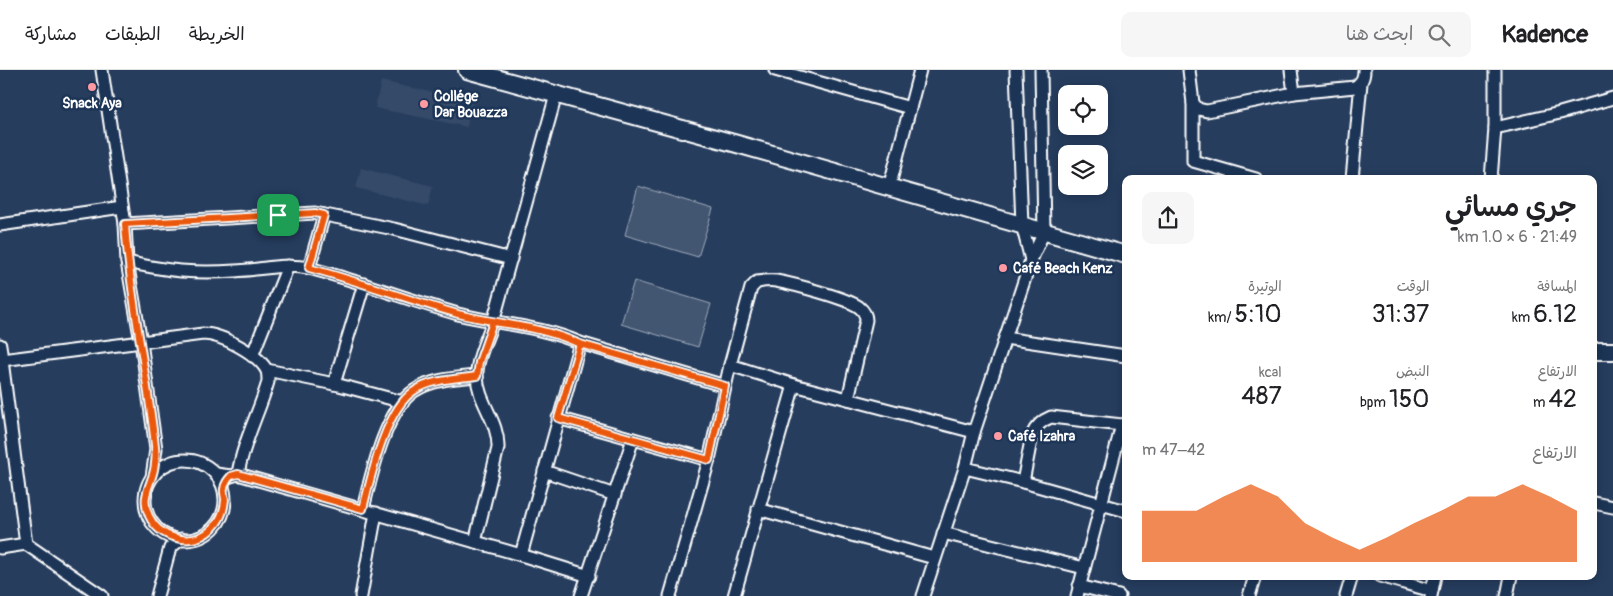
<!DOCTYPE html>
<html lang="ar">
<head>
<meta charset="utf-8">
<style>
  :root { --surface:#fff; --page:#f6f6f6; --text:#202124; --muted:#757577; --line:#e0e0e0; --accent:#ea580c }
  body { margin:0; font-family:Pangolin,"Playpen Sans Arabic",sans-serif; background:var(--page); color:var(--text); direction:rtl; height:100vh; display:flex; flex-direction:column; font-size:19px; white-space:nowrap }
  * { box-sizing:border-box; margin:0 }
  p { font-size:16px; color:var(--muted) }
  .icon { flex:none; width:28px; height:28px; fill:none; stroke:currentColor; stroke-width:2; stroke-linecap:round; stroke-linejoin:round }
  .map { position:relative; flex:1; overflow:hidden; direction:ltr }
  .drawer { position:absolute; left:1122px; top:105px; width:475px; height:405px; display:flex; flex-direction:column; background:var(--surface); border-radius:10px; box-shadow:0 2px 12px #0003; direction:rtl }
  .drawer>* { flex:none }
  .fabs { position:absolute; left:1058px; top:15px; display:grid; gap:10px }
  .fabs a { display:grid; place-items:center; width:50px; height:50px; border-radius:10px; background:var(--surface); box-shadow:0 2px 12px #0003; font-size:25px }
  .pin { position:absolute; display:grid; place-items:center; width:42px; height:42px; color:#fff; margin:-21px; border-radius:10px; box-shadow:0 2px 8px #0006 }
  .round { display:grid; place-items:center; flex:none; width:52px; height:52px; border-radius:10px; background:var(--page) }
  .summary { display:flex; align-items:center; justify-content:space-between; height:85px; padding:0 20px }
  h1 { font-size:28px; font-weight:600; line-height:38px }
  .figures { display:grid; grid-template-columns:repeat(3,1fr); gap:8px; height:85px; padding:5px 20px }
  .figures div { display:grid; align-content:center }
  .figures b { font-size:25px; font-weight:600 }
  .figures small { font-size:14px; font-weight:400 }
  .figures p { font-size:14px }
  .chart { height:140px; padding:10px 20px }
  .chart p { display:flex; justify-content:space-between }
  .chart svg { width:100%; height:90px; margin-top:5px; fill:var(--accent); opacity:.7 }
  header { display:flex; align-items:center; gap:30px; box-sizing:border-box; height:70px; padding:0 25px; background:var(--surface); border-bottom:1px solid var(--line) }
  header strong { font-size:24px }
  nav { display:flex; gap:28px; margin-inline-start:auto; font-size:18px }
  .search { width:350px; height:45px; background:var(--page); display:flex; align-items:center; gap:12px; box-sizing:border-box; padding:0 18px; border-radius:10px; color:var(--muted); font-size:19px }
  .map>svg:first-child { display:block }
  .built { fill:#344a68 }
  .grass { fill:#425672; stroke:#a0aab8 }
  .lines { fill:none; stroke-linecap:round; stroke-linejoin:round }
  .street-casing { stroke:#fff; stroke-width:15 }
  .secondary-casing { stroke:#fff; stroke-width:20 }
  .street { stroke:#1d3557; stroke-width:11 }
  .secondary { stroke:#1d3557; stroke-width:16 }
  .route-casing { stroke:#fff; stroke-width:10 }
  .route { stroke:#ea580c; stroke-width:6 }
  .poi-dot { fill:#ff9aa2; stroke:#1d3557; stroke-width:2 }
  .labels { text-anchor:middle; dominant-baseline:central; stroke-width:5; stroke-linejoin:round; paint-order:stroke }
  .poi-label { font-size:14px; font-weight:bold; fill:#fff; stroke:#1d3557; text-anchor:start }
</style>
</head>
<body>
<header>
<strong>Kadence</strong>
<div class="search"><svg class="icon" aria-label="search" viewBox="0 0 24 24"><circle cx="10" cy="10" r="6"/><path d="M15 15l6 6"/></svg>ابحث هنا</div>
<nav><a>الخريطة</a><a>الطبقات</a><a>مشاركة</a></nav>
</header>
<div class="map">
<svg width="1613" height="526" viewBox="0 0 1613 526">
  <rect width="100%" height="100%" fill="#263d5e"/>
  <filter id="ink" filterUnits="userSpaceOnUse"><feTurbulence type="fractalNoise" baseFrequency=".02" numOctaves="2"/><feDisplacementMap in="SourceGraphic" scale="10" xChannelSelector="R" yChannelSelector="G"/><feConvolveMatrix kernelMatrix="1 2 1 2 8 2 1 2 1" color-interpolation-filters="sRGB"/></filter>
  <g filter="url(#ink)">
    <g class="built">
      <polygon points="381,11 472,31 467,57 375,38"/>
      <polygon points="361,98 433,116 428,136 356,118"/>
    </g>
    <g class="grass">
      <polygon points="638,116 713,139 698,187 625,165"/>
      <polygon points="634,211 711,234 698,277 621,254"/>
    </g>
    <g class="lines">
      <defs>
        <g id="street">
          <polyline points="102,0 125,154 127,192 141,272 156,379 152,407"/>
          <polyline points="775,0 910,38"/>
          <polyline points="1016,0 1022,155 1031,190"/>
          <path d="M1189,0L1193,33L1198,39L1207,41L1294,23L1355,17C1362,12 1364,8 1364,0"/>
          <polyline points="1291,0 1294,23"/>
          <polyline points="1193,33 1193,91 1256,109"/>
          <polyline points="1495,58 1560,43 1613,28"/>
          <polyline points="1352,109 1361,13"/>
          <polyline points="1491,109 1495,58 1495,0"/>
          <polyline points="889,118 920,0"/>
          <polyline points="125,154 315,143 394,159 511,189"/>
          <polyline points="0,155 122,137"/>
          <path d="M127,192C166,201 196,204 235,201C260,200 284,193 309,198C359,211 408,230 458,244C498,254 541,256 580,273L725,316"/>
          <polyline points="309,198 324,145"/>
          <polyline points="1005,268 1126,286"/>
          <polyline points="0,275 26,474"/>
          <polyline points="252,286 288,196"/>
          <path d="M2,290L203,264C221,264 259,284 267,301C268,304 268,309 268,312C259,343 243,372 238,404"/>
          <polyline points="730,295 794,315 974,362"/>
          <polyline points="267,300 339,315 403,332"/>
          <polyline points="334,314 364,214"/>
          <polyline points="558,348 709,390"/>
          <circle cx="185" cy="430" r="40"/>
          <polyline points="965,398 1023,412 1126,441"/>
          <polyline points="544,401 615,425"/>
          <polyline points="216,404 231,406 238,404 255,409 521,485 589,506"/>
          <path d="M1023,412L1032,365C1036,356 1041,351 1051,347L1122,355"/>
          <polyline points="1594,433 1613,437"/>
          <path d="M363,439C371,407 385,340 414,321C432,309 456,308 477,306"/>
          <polyline points="758,439 934,488"/>
          <polyline points="943,463 1084,498"/>
          <path d="M475,472L498,378C499,351 478,333 477,306C476,288 490,263 495,245C515,172 536,99 556,25"/>
          <polyline points="0,478 26,474 102,526"/>
          <polyline points="521,485 580,273"/>
          <polyline points="1380,506 1432,521"/>
          <polyline points="1079,516 1119,526"/>
          <polyline points="157,526 170,478 181,469"/>
          <polyline points="361,526 376,443"/>
          <polyline points="581,526 633,369"/>
          <path d="M670,526L709,390L730,295L751,218L757,212C763,211 770,210 776,211C793,214 846,228 859,237C864,241 866,245 866,250L848,329"/>
          <polyline points="734,526 794,315"/>
          <polyline points="923,526 965,398 974,362 1031,190 1044,162 1041,0"/>
          <polyline points="1077,526 1122,355 1126,356"/>
          <polyline points="1249,526 1255,506"/>
          <polyline points="1346,526 1352,506"/>
          <polyline points="1431,526 1435,506"/>
          <polyline points="1507,526 1511,506"/>
        </g>
        <g id="secondary">
          <polyline points="467,0 737,74 1126,185"/>
          <polyline points="1594,281 1613,281"/>
        </g>
      </defs>
      <use href="#street" class="street-casing"/>
      <use href="#secondary" class="secondary-casing"/>
      <use href="#street" class="street"/>
      <use href="#secondary" class="secondary"/>
    </g>
  </g>
  <g class="lines" filter="url(#ink)">
    <defs>
      <path id="route" d="M278,145L125,154C130,229 147,302 155,376C156,385 155,398 152,407C147,421 142,431 149,446C159,468 188,476 207,463C218,455 224,443 225,430C225,427 223,422 224,419C224,415 228,409 231,406L238,404L363,439C371,407 385,340 414,321C432,309 456,309 477,306L479,292L493,252C523,256 552,261 580,274L725,316L709,390L558,348L580,274C541,256 498,254 458,244C408,230 359,211 309,198L324,145L315,143L278,145"/>
    </defs>
    <use href="#route" class="route-casing"/>
    <use href="#route" class="route"/>
  </g>
  <g class="poi-dot">
    <circle cx="92" cy="17" r="5"/>
    <circle cx="424" cy="34" r="5"/>
    <circle cx="1003" cy="198" r="5"/>
    <circle cx="998" cy="366" r="5"/>
  </g>
  <g class="labels">
    <g class="poi-label">
      <text x="434" y="26">Collége<tspan x="434" dy="16">Dar Bouazza</tspan></text>
      <text x="92" y="33" text-anchor="middle">Snack Aya</text>
      <text x="1013" y="198">Café Beach Kenz</text>
      <text x="1008" y="366">Café Izahra</text>
    </g>
  </g>
</svg>
<div class="fabs">
<a><svg class="icon" aria-label="locate" viewBox="0 0 24 24"><circle cx="12" cy="12" r="6"/><path d="M12 2v4M12 18v4M2 12h4M18 12h4"/></svg></a>
<a><svg class="icon" aria-label="layers" viewBox="0 0 24 24"><path d="M12 4l9 5-9 5-9-5zM3 14l9 5 9-5"/></svg></a>
</div>
<div class="pin" style="left:278px;top:145px;background:#1e9e55"><svg class="icon" aria-label="arrive" viewBox="0 0 24 24"><path d="M6 21V4h12l-3 4 3 4H6"/></svg></div>
<section class="drawer">
<div class="summary"><div><h1>جري مسائي</h1><p>21:49 · 6 × 1.0 km</p></div><a class="round"><svg class="icon" aria-label="share" viewBox="0 0 24 24"><path d="M12 15V3M7 8l5-5 5 5M5 13v7h14v-7"/></svg></a></div>
<div class="figures">
<div><p>المسافة</p><b>6.12<small> km</small></b></div>
<div><p>الوقت</p><b>31:37</b></div>
<div><p>الوتيرة</p><b>5:10<small> /km</small></b></div>
</div>
<div class="figures">
<div><p>الارتفاع</p><b>42<small> m</small></b></div>
<div><p>النبض</p><b>150<small> bpm</small></b></div>
<div><p>kcal</p><b>487</b></div>
</div>
<div class="chart"><p><span>الارتفاع</span>42–47 m</p>
<svg viewBox="0 0 160 44" preserveAspectRatio="none"><path d="M0 44V19L10 19L20 19L30 12L40 6L50 12L60 25L70 32L80 38L90 32L100 25L110 19L120 12L130 12L140 6L150 12L160 19V44z"/></svg>
</div>
</section>
</div>
</body>
</html>
